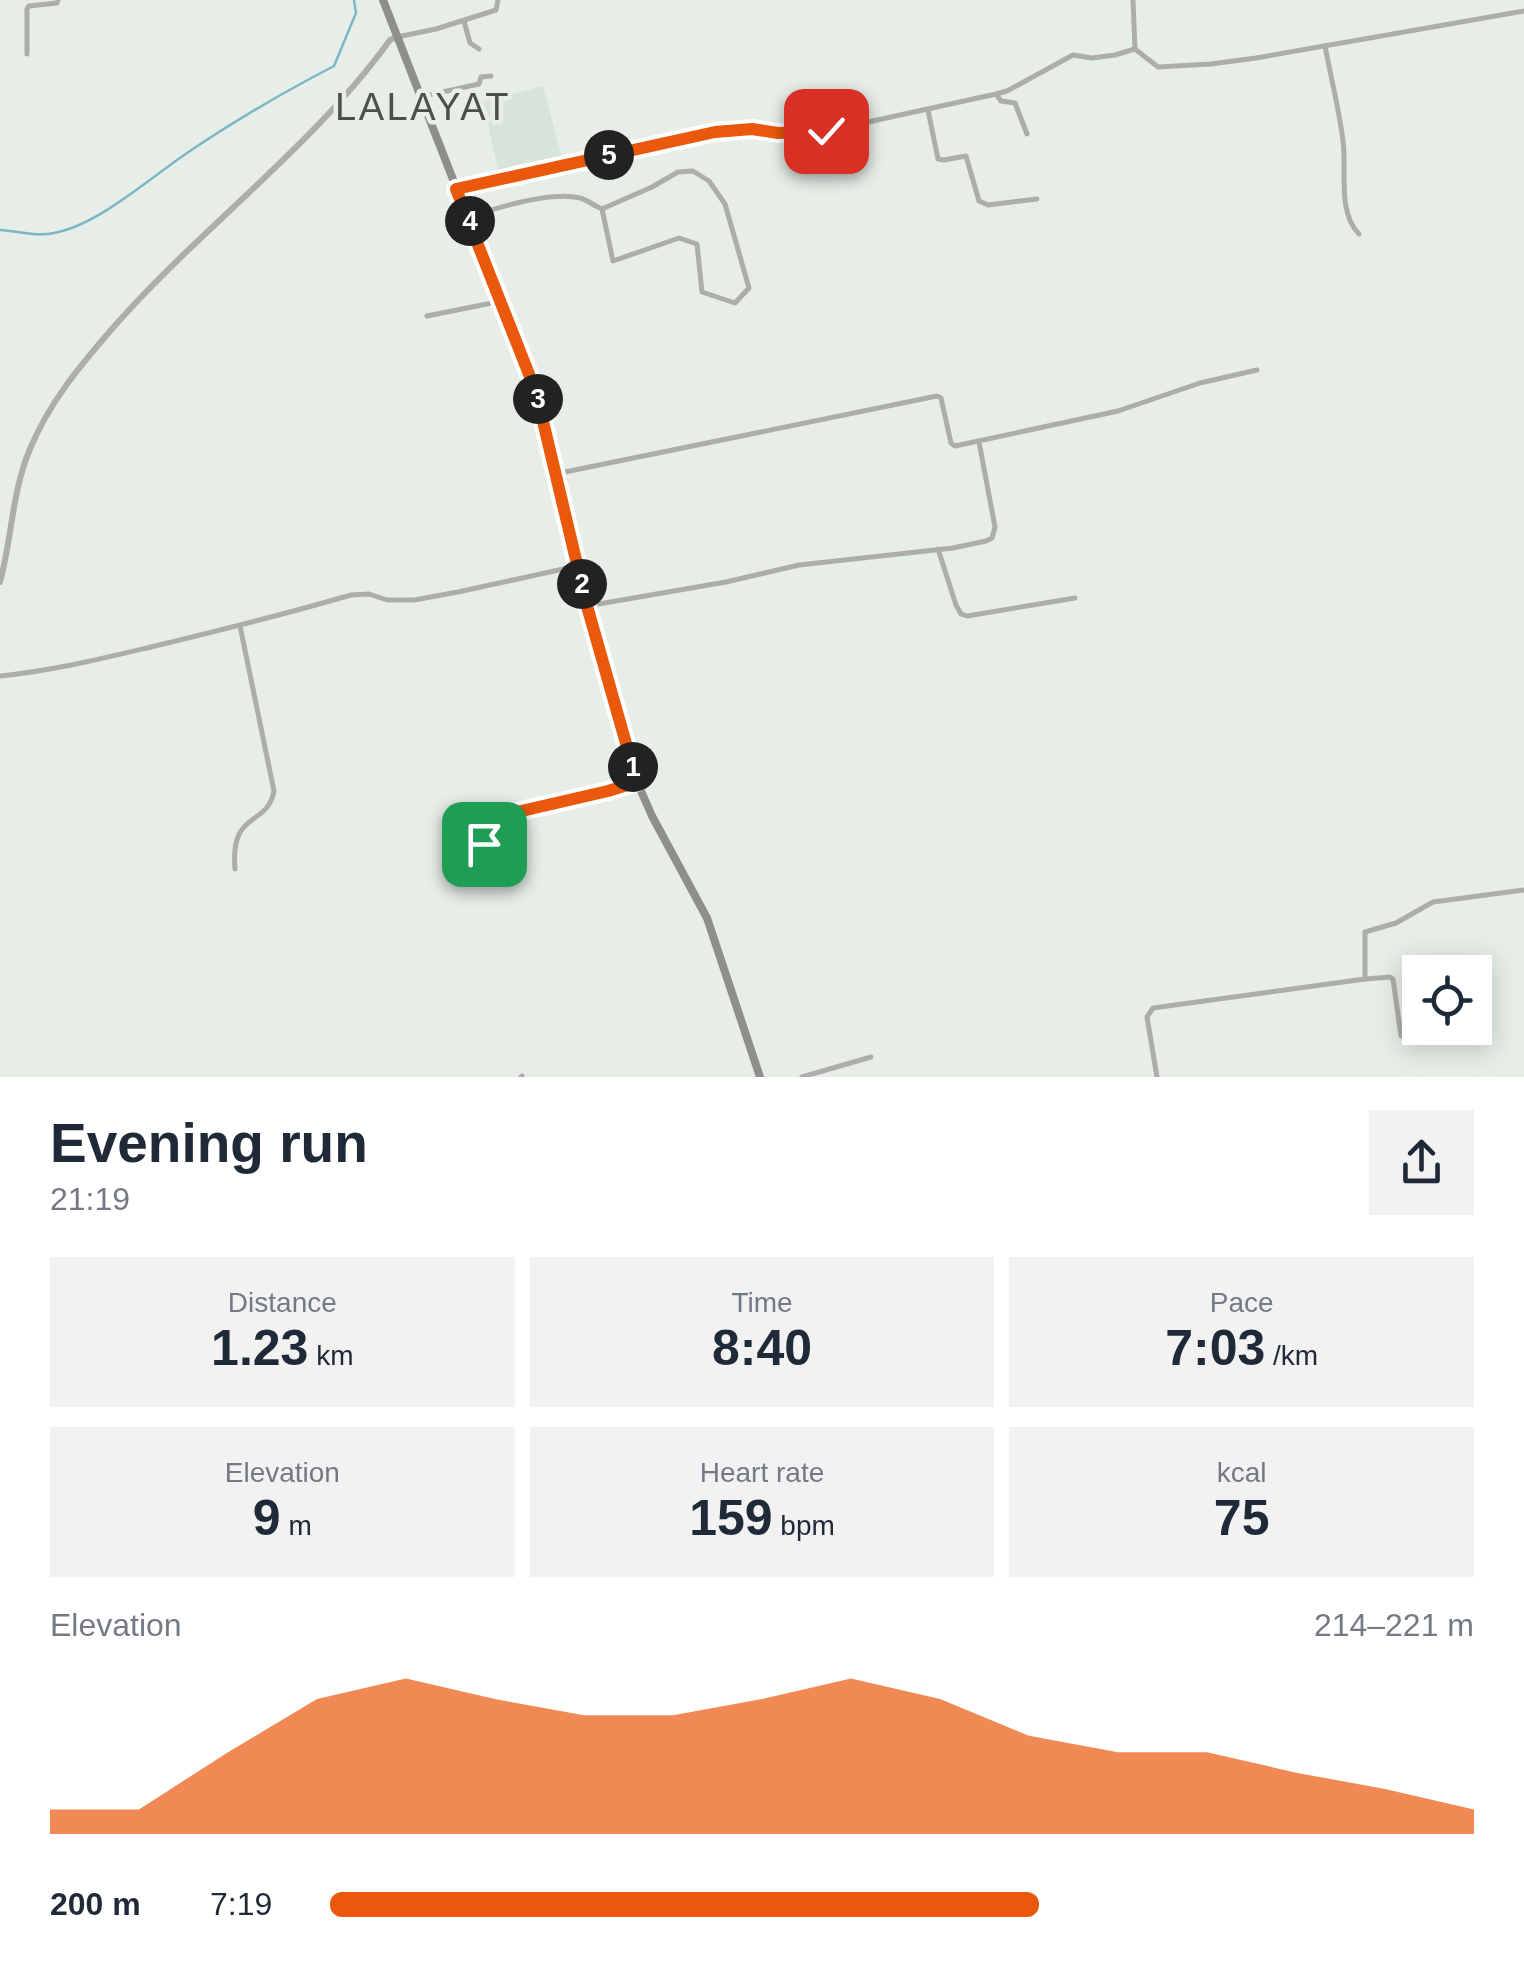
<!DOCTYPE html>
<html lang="en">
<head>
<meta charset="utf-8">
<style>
  :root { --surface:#fff; --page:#f2f2f3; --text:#1f2937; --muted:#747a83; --accent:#ea580c }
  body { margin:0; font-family:Arial,sans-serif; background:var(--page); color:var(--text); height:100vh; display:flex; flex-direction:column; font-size:38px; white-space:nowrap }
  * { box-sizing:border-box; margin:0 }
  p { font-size:32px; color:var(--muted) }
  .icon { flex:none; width:55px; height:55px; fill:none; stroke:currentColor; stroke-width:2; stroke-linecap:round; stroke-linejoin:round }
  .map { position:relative; height:1077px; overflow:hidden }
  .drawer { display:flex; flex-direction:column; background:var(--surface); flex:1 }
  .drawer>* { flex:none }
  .buttons { position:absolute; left:1402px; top:955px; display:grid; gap:20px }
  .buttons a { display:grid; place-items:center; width:90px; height:90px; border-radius:0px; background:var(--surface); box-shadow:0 5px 25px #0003; font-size:50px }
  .pin { position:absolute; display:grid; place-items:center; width:85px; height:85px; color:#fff; margin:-42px; border-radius:20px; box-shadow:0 5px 15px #0006 }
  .km { position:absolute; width:50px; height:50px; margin:-25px; border-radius:50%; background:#222; color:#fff; font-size:28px; line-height:50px; text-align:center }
  .round { display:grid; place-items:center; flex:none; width:105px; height:105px; border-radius:0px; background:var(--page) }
  .headline { display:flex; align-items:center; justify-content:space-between; height:170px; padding:0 50px }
  h1 { font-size:55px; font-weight:600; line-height:75px }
  .metrics { display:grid; grid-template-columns:repeat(3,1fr); gap:15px; height:170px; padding:10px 50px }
  .metrics div { display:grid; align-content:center; border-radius:0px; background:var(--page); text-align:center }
  .metrics b { font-size:50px; font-weight:600 }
  .metrics small { font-size:28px; font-weight:400 }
  .metrics p { font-size:28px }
  .chart { height:280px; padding:20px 50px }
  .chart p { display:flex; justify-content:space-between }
  .chart svg { width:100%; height:180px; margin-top:10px; fill:var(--accent); opacity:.7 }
  ul { padding:0 50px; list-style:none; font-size:32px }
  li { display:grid; grid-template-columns:160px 120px 1fr; align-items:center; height:75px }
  li i { height:25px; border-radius:12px; background:var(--accent) }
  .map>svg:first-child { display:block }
  .built { fill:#d7e4d9 }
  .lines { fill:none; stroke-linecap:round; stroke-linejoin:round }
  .stream { stroke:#7db6c5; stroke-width:2.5 }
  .minor { stroke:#adadaa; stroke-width:5 }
  .tertiary { stroke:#adadaa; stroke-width:6 }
  .secondary { stroke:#8e8f8a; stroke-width:8 }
  .route-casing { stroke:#fff; stroke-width:20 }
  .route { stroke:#ea580c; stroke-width:12 }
  .labels { text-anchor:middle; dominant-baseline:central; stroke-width:9; stroke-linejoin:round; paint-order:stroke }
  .quarter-label { font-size:38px; letter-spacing:2.5px; fill:#4b504b; stroke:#e7eee8 }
</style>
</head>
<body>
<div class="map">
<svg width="1524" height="1077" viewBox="0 0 1524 1077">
  <rect width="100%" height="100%" fill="#e7eee8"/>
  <polygon class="built" points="543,86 562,158 499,174 483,101"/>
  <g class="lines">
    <path class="stream" d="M0,230C17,231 38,237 54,233C98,225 150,178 187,153C234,121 284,92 334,66L356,13L354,0"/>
    <g class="minor">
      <polyline points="1133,0 1135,49"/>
      <polyline points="464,21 470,43 479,49"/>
      <polyline points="397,37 436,29 496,10 498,0"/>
      <path d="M1325,46C1331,78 1339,109 1343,141C1347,170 1337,212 1359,234"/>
      <polyline points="27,54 27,9 29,6 57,3 58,0"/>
      <polyline points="996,94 1001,101 1015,103 1027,134"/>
      <polyline points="420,97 479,84 481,77 491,76"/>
      <polyline points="928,110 938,159 944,160 966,156 979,201 988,205 1037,199"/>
      <polyline points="456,189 715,131 752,129 778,133 827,131 996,94 1007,91 1073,55 1092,58 1115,55 1135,49 1158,67 1211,64 1256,58 1524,11"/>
      <path d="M469,217C496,208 551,191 580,198C587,200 595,206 602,209L652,187L678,172L693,171L709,181L725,204L749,288L735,303L702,292L697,244L679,238L613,261L602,209"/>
      <polyline points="427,316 502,301"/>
      <polyline points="555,474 937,396 941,398 951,443 955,446 1118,411 1200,383 1257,370"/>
      <polyline points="938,549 956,605 961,614 967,616 1075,598"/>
      <polyline points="587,606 726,582 799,565 953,548 986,541 992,538 995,527 979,442"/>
      <path d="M0,676C51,671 100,659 151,647C218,631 285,614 351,595L369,594L387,600H414L458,592L577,566"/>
      <path d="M235,869C230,809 267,828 274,791L240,626"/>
      <path d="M477,881V853L483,848L491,822C511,811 531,808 552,804C581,798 609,791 637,782"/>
      <polyline points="1365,979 1390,977 1393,979 1401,1036 1416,1038"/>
      <polyline points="521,1077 522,1076"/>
      <polyline points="802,1077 871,1057"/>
      <polyline points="1157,1077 1147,1017 1153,1008 1365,979 1365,932 1396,923 1433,902 1524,890"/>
    </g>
    <path class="tertiary" d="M0,582C12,538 12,491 30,449C49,403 79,367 111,330C199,229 311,149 390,40L397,37"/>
    <polyline class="secondary" points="383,0 536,392 587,606 637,782 652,816 707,918 760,1077"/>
  </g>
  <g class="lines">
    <defs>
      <polyline id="route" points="484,844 492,822 504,815 608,791 637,782 587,606 536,392 456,189 715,132 752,129 778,133 826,131"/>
    </defs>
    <use href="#route" class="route-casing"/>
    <use href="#route" class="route"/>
  </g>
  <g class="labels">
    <g class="quarter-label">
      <text x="423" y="107">LALAYAT</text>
    </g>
  </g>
</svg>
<div class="buttons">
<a><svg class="icon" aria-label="locate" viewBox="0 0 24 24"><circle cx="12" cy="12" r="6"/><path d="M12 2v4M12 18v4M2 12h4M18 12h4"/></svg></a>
</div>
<div class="pin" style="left:484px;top:844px;background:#1e9e55"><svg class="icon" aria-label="arrive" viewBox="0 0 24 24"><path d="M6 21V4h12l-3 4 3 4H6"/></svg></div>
<div class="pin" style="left:826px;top:131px;background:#d93025"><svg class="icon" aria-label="check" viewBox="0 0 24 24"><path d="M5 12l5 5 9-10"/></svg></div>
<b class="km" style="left:633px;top:767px">1</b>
<b class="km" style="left:582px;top:584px">2</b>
<b class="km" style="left:538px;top:399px">3</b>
<b class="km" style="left:470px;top:221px">4</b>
<b class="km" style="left:609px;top:155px">5</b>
</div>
<section class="drawer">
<div class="headline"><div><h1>Evening run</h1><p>21:19</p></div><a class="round"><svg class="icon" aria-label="share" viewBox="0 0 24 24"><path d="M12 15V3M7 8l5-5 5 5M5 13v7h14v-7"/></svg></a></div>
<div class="metrics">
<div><p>Distance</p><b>1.23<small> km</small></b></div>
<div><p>Time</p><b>8:40</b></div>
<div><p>Pace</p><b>7:03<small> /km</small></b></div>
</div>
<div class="metrics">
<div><p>Elevation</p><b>9<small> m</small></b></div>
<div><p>Heart rate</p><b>159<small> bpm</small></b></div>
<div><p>kcal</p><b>75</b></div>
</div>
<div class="chart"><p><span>Elevation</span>214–221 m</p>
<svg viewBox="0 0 160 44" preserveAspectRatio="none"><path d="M0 44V38L10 38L20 24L30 11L40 6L50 11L60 15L70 15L80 11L90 6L100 11L110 20L120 24L130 24L140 29L150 33L160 38V44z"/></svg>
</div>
<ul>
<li><b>200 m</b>7:19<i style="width:62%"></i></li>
</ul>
</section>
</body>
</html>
